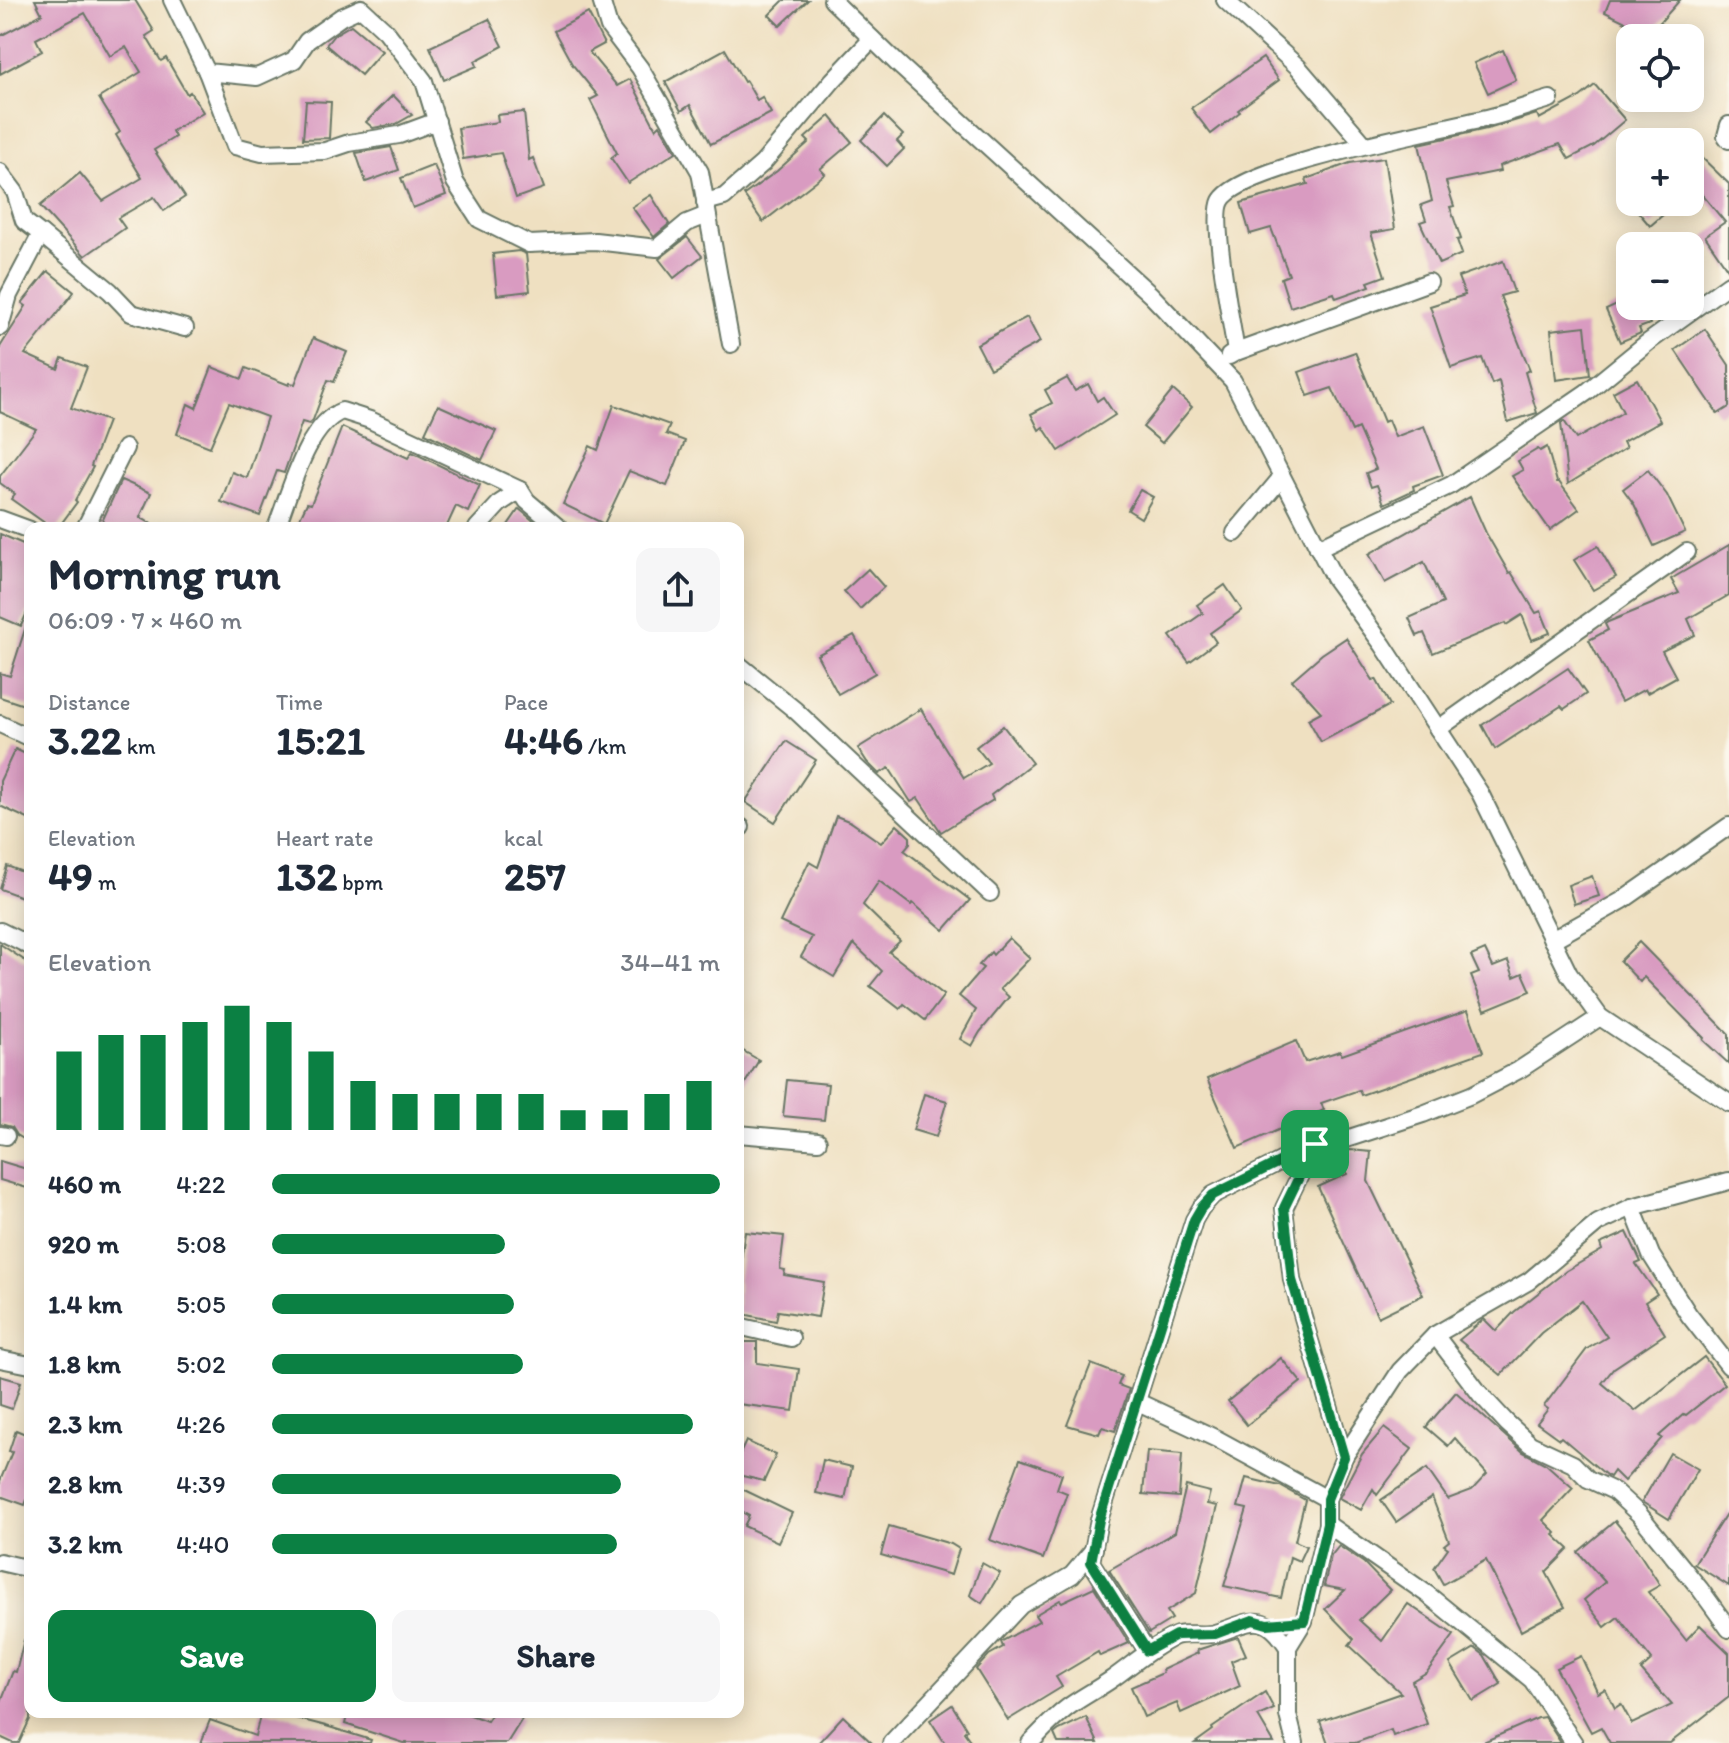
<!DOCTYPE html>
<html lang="en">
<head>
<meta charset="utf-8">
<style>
  :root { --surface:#fff; --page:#f6f6f7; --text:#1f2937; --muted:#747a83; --accent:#0b8043 }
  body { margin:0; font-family:Itim,sans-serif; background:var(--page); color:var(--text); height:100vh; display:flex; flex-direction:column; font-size:30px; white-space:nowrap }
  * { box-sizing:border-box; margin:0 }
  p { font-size:26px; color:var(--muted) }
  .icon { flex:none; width:44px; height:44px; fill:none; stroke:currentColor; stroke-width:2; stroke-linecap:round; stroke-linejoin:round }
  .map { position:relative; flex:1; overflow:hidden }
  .drawer { position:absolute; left:24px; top:522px; width:720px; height:1196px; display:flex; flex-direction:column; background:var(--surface); border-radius:16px; box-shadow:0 4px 20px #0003 }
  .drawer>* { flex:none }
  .fabs { position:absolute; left:1616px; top:24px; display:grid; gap:16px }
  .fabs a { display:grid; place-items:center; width:88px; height:88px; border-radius:16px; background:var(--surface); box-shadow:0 4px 20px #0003; font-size:40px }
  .pin { position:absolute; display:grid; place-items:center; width:68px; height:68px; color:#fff; margin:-34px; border-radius:16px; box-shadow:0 4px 12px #0006 }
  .round { display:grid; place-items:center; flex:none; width:84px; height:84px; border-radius:16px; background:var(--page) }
  .overview { display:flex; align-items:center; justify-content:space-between; height:136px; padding:0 24px }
  h1 { font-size:44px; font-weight:800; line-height:60px }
  .figures { display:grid; grid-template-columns:repeat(3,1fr); gap:12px; height:136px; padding:8px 24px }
  .figures div { display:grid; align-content:center }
  .figures b { font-size:40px; font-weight:800 }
  .figures small { font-size:22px; font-weight:400 }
  .figures p { font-size:22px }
  .chart { height:224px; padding:16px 24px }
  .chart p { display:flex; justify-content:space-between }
  .chart svg { width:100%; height:144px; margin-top:8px; stroke:var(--accent); stroke-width:6 }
  .cta { display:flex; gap:16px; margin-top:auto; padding:16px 24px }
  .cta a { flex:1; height:92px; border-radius:16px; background:var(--accent); color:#fff; font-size:32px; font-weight:800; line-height:92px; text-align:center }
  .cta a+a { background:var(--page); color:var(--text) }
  ul { padding:0 24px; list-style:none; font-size:26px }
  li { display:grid; grid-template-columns:128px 96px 1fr; align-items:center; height:60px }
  li i { height:20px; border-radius:10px; background:var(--accent) }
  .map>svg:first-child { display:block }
  .building { fill:#d99bc1 }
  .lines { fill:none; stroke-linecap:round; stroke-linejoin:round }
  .street-casing { stroke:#687665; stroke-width:20 }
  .street { stroke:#fff; stroke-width:16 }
  .route-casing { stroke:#fff; stroke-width:16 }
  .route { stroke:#0b8043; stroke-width:10 }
</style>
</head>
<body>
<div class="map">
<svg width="1729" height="1743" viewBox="0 0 1729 1743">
  <rect width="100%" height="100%" fill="#fbf7ec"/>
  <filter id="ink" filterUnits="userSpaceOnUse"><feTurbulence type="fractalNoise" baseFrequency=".0125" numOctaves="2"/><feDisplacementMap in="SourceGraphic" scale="16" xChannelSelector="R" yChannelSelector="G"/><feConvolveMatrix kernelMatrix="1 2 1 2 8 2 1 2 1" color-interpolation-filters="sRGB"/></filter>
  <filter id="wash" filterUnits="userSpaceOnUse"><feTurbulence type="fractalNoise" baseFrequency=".006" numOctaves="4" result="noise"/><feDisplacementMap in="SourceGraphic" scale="32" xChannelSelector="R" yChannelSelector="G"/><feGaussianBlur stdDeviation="1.8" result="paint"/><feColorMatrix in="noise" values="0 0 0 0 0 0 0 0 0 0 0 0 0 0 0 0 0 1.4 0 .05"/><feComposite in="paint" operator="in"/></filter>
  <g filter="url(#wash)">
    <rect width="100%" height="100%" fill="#efe0c1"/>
    <g id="blocks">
      <g class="building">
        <polygon points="35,0 135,0 154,31 146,36 161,61 166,58 187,94 190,92 203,112 172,131 175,137 154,150 185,197 164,211 154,197 118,218 125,228 85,256 40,206 80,173 103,201 142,178 116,135 120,132 99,98 141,72 126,47 110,56 85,13 36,39 42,51 0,74 0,36 42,14"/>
        <polygon points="784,0 808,0 780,26 769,15"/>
        <polygon points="1610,0 1680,0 1647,37 1626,22 1605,12"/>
        <polygon points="588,13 604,44 589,52 617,86 630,79 656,129 660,125 676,152 628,183 611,158 617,153 590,100 598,96 572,64 554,31"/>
        <polygon points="489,19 503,46 475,61 477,66 444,80 430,47"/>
        <polygon points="351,25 382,51 361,75 326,45 334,35"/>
        <polygon points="725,49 744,82 746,81 757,100 762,97 771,113 711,144 690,105 681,111 665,82"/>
        <polygon points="1503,50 1516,80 1488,93 1474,63"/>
        <polygon points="1263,58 1279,80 1238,110 1240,112 1211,134 1191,108"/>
        <polygon points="1595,85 1625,120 1594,146 1569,159 1560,144 1499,166 1500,171 1446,182 1454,206 1450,207 1461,239 1457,240 1462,254 1439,264 1420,222 1426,220 1421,205 1432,201 1419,144 1491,128 1537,114 1539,119 1580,97"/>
        <polygon points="393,95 412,115 396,124 373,128 366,122"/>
        <polygon points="306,101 331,102 329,138 303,139"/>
        <polygon points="524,112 529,160 533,158 544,188 516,198 501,153 463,159 458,128 498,122 497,115"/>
        <polygon points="830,116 852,142 820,169 825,174 763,222 744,195 777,171 809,142 805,138"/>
        <polygon points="884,116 903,135 897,141 904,149 887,166 861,140"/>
        <polygon points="1690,146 1729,184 1729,271 1705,236 1725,222 1690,180"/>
        <polygon points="391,147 399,170 366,182 356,153"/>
        <polygon points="1384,158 1395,229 1371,233 1385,276 1368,282 1370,286 1336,298 1334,293 1290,307 1281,278 1289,275 1271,228 1250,234 1241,203 1308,184 1306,179 1350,163"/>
        <polygon points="434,165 446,195 413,208 401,178"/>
        <polygon points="651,195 669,224 654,237 632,207"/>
        <polygon points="1630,202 1678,202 1650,226"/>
        <polygon points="687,237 702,256 674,278 659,259"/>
        <polygon points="519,251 526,254 530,291 497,295 493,254"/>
        <polygon points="1503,261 1514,292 1500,296 1530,370 1525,372 1537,413 1508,422 1499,381 1492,384 1482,358 1451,368 1430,306 1465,295 1458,277"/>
        <polygon points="48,271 74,292 25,354 58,369 62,358 87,367 71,408 108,421 91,466 93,467 75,500 77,502 58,528 52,528 11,499 15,494 0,483 0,476 36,429 0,412 0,347 26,306 22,303"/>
        <polygon points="1630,299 1630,306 1642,306 1650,324 1639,328 1641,333 1620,342 1606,310"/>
        <polygon points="1027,317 1040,342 990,369 977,344"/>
        <polygon points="1585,326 1590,375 1556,380 1551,330"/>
        <polygon points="1705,329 1729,365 1729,407 1718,414 1675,350"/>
        <polygon points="313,338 347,352 334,382 328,380 313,420 309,424 302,422 284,473 277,471 260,516 221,502 232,472 247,478 267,417 229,403 210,447 177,434 188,404 196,408 212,367 242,379 246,368 289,385 290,383 295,384"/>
        <polygon points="1355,352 1384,422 1388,420 1395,437 1424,426 1443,475 1413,486 1414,490 1384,504 1377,485 1371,487 1366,473 1376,469 1358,428 1352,431 1332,388 1308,396 1299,372"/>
        <polygon points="1067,378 1075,391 1088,384 1097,401 1103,397 1115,415 1059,451 1043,427 1039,430 1031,414 1052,403 1045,390"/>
        <polygon points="1637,379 1660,421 1623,442 1626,448 1568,484 1561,423 1564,421 1576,439 1623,412 1613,392"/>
        <polygon points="1173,390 1192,407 1162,443 1143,427"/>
        <polygon points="438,405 496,431 482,460 425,433"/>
        <polygon points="614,405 670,425 666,434 685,441 667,486 629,471 604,524 563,504 590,446 598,450"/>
        <polygon points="342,427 408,458 412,452 480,485 468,512 456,506 446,528 295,528 307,503 311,504"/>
        <polygon points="1547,447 1557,482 1559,482 1579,509 1550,530 1512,476 1523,470 1518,461 1538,449 1540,451"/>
        <polygon points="1648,470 1667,495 1685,532 1654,546 1634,504 1623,489"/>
        <polygon points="121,480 151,493 140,517 158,528 99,528"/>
        <polygon points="1140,490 1153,497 1141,518 1128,510"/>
        <polygon points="1470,497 1486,533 1509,573 1511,572 1536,613 1541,611 1550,633 1532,640 1522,615 1506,625 1505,623 1433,653 1424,633 1417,636 1409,618 1443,603 1424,562 1385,583 1369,554"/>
        <polygon points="519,509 524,513 542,528 506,528"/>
        <polygon points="0,534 30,547 30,606 21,626 0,617"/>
        <polygon points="1729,545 1729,595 1688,619 1695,635 1662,651 1676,677 1647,693 1645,689 1621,702 1589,640 1608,630 1605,624 1608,622 1679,593 1671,579"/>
        <polygon points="1598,546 1616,577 1593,590 1574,560"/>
        <polygon points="868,569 884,587 860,609 844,591"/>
        <polygon points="1225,585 1242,610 1210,633 1216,642 1189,662 1170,636 1203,613 1197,605"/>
        <polygon points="27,623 30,624 30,707 0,697 0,673 10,676"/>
        <polygon points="854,635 875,673 838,694 817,655"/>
        <polygon points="1346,638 1373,680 1376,679 1390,705 1321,742 1308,719 1321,712 1292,680 1322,654"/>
        <polygon points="1568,668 1586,694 1564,709 1561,706 1495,749 1482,725"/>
        <polygon points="921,709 964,778 989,763 976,747 1003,726 1032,763 991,795 993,800 941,832 918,798 911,802 889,768 879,774 867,762 858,748"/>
        <polygon points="786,741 816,760 775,822 745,802"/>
        <polygon points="15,749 30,756 30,820 0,806 0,781"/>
        <polygon points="836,816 851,822 881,843 897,825 910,837 910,843 904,850 970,900 944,930 913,903 911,905 879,881 863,905 900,941 889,952 944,995 925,1020 904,1004 900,1009 870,986 882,971 854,944 834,977 801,957 812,937 780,922 809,862 818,867"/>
        <polygon points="7,866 30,875 30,900 0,889"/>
        <polygon points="1592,876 1599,896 1574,904 1568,885"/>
        <polygon points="1009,938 1030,958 1000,989 1009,997 980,1032 972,1046 960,1039 976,1010 959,996 983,968 979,965 991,952 993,955"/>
        <polygon points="1639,942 1729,1034 1729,1064 1703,1040 1704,1038 1644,977 1640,982 1620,961"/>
        <polygon points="0,944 30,964 30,1143 17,1135 12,1127 0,1124"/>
        <polygon points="1485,950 1493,967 1508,961 1514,977 1523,973 1531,991 1485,1010 1471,976 1479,973 1471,956"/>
        <polygon points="1468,1010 1483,1052 1361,1095 1359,1090 1321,1103 1324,1110 1237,1148 1207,1079 1296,1041 1305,1062 1340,1051 1342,1055"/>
        <polygon points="738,1048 759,1060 738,1095"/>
        <polygon points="787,1080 828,1084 824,1120 783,1116"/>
        <polygon points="924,1094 947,1101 936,1137 913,1130"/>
        <polygon points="1350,1150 1371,1152 1368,1181 1423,1295 1378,1317 1318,1187 1347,1174 1340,1153"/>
        <polygon points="0,1161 30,1170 30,1189 0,1180"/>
        <polygon points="745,1232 784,1236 780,1269 785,1270 784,1275 824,1282 818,1317 778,1311 776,1321 738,1313 738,1281"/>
        <polygon points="1627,1232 1641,1262 1636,1264 1657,1294 1645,1302 1665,1334 1614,1368 1602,1383 1635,1411 1704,1357 1725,1384 1686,1415 1684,1414 1659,1436 1662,1438 1624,1481 1614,1471 1610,1477 1606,1475 1561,1437 1559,1439 1537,1423 1548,1409 1544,1406 1587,1349 1607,1337 1582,1301 1541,1333 1501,1375 1459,1340 1484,1319 1496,1331 1514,1312 1566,1271 1602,1250 1600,1244"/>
        <polygon points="738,1342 757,1342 757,1363 799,1369 793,1411 738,1404"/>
        <polygon points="1281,1358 1301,1382 1247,1425 1228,1401"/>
        <polygon points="1091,1364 1122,1376 1118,1385 1129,1389 1115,1431 1102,1427 1099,1434 1067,1425"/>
        <polygon points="0,1376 21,1382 12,1409 0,1405"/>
        <polygon points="1456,1392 1523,1452 1546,1464 1573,1488 1543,1520 1556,1533 1554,1535 1569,1549 1546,1572 1565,1607 1521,1631 1486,1560 1443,1584 1434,1568 1448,1548 1444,1545 1449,1541 1432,1497 1396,1522 1381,1500 1427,1469 1448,1499 1472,1490 1487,1474 1455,1438 1448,1446 1426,1427"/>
        <polygon points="1384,1428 1412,1449 1377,1495 1373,1489 1361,1510 1339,1498 1362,1454"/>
        <polygon points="16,1430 30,1436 30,1492 25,1505 0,1496 0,1481 12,1452 9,1451"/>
        <polygon points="746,1441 776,1455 764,1481 738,1475 738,1458"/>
        <polygon points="1147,1451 1182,1454 1179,1497 1143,1494"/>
        <polygon points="1670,1453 1698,1469 1669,1519 1642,1502"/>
        <polygon points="1020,1459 1062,1474 1057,1489 1067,1493 1043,1559 990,1540"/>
        <polygon points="823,1460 852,1467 845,1499 816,1493"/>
        <polygon points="1246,1478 1280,1486 1305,1500 1295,1541 1306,1546 1299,1561 1290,1557 1281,1598 1224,1586 1247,1509 1238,1507"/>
        <polygon points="1186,1486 1210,1492 1207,1504 1217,1506 1196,1593 1167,1611 1172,1619 1149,1633 1109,1570 1175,1532"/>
        <polygon points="738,1487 792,1513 778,1542 744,1526 749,1516 738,1510"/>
        <polygon points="1729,1509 1729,1586 1694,1564"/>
        <polygon points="1615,1521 1630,1539 1660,1585 1648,1592 1686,1640 1700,1625 1729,1653 1729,1697 1670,1743 1610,1743 1601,1727 1591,1732 1556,1668 1581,1656 1598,1693 1605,1689 1615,1708 1621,1704 1632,1724 1672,1705 1641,1670 1652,1660 1618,1617 1605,1627 1584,1600 1605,1582 1578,1552"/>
        <polygon points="889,1526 951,1544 959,1549 951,1575 881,1555"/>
        <polygon points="1339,1546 1364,1563 1390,1590 1359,1620 1382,1641 1408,1604 1454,1635 1427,1672 1412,1681 1427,1724 1393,1736 1391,1730 1355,1743 1328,1743 1320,1721 1401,1693 1349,1645 1354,1639 1325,1609 1345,1590 1324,1586 1331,1556"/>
        <polygon points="982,1563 1000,1573 982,1603 970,1595"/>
        <polygon points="1094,1587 1129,1643 1100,1656 1098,1652 1056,1677 1062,1687 1008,1720 976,1669 989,1655 1003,1647 1001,1642 1004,1640 1039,1621 1035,1615 1060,1600 1062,1602"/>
        <polygon points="1238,1637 1246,1655 1231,1661 1240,1686 1181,1713 1177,1703 1144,1717 1131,1687 1163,1673 1162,1670 1198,1653 1197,1650"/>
        <polygon points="24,1640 30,1640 30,1719 19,1743 13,1743 0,1737 0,1704 13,1671 16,1672"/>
        <polygon points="1475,1648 1484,1655 1501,1684 1473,1701 1450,1663"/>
        <polygon points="1265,1692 1274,1709 1258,1716 1274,1743 1195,1743 1213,1730 1212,1728"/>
        <polygon points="952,1705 967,1729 964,1732 972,1743 945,1743 930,1720"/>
        <polygon points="261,1712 272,1712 326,1726 371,1740 370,1743 201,1743 210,1720 255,1736"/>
        <polygon points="348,1712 462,1712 487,1721 493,1712 511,1712 522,1719 507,1743 404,1743 345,1724"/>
        <polygon points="843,1716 872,1743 818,1743"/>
        <polygon points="1086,1717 1098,1743 1058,1743 1054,1734 1059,1730"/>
        <polygon points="1544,1717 1561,1743 1481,1743 1538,1718"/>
      </g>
    </g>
  </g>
  <g filter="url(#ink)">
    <use href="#blocks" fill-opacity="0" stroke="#687665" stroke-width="2"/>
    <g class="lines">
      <defs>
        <g id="street">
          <polyline points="172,0 207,72 257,77 294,60 307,41 341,17 361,8 386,31 424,81 455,182 479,219 529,244 595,241 657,248 687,223 707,215"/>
          <polyline points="601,0 609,27 640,68 700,172 731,344"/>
          <polyline points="832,0 898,64 1151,295 1233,381 1334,578 1383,645 1480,793 1569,974 1600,1017 1729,1103"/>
          <polyline points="1225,0 1298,67 1364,144"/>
          <polyline points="207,72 235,146 262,153 325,151 349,143 399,135 437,121"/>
          <polyline points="1729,125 1726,136 1729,140"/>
          <polyline points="0,172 15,192 24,221 41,234 9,295 0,327"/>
          <polyline points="705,202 724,197 763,163 833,80 872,39"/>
          <polyline points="41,234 110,291 131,313 185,328"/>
          <path d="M1236,352C1232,325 1211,220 1221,201C1240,165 1446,129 1491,117C1511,112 1530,105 1550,99"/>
          <polyline points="1229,356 1236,352 1429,282"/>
          <polyline points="0,519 30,530"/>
          <polyline points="85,528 125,448"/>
          <path d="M276,528C290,494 306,425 342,411L370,420L520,490"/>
          <polyline points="477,528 500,503 520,490 527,501 559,528"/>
          <polyline points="1235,533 1281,478"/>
          <polyline points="1318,548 1451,485 1587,392 1647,343 1729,284"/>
          <polyline points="738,664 795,710 990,893"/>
          <polyline points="0,724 30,738"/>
          <polyline points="1438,729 1687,552"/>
          <polyline points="738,826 741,827"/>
          <polyline points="0,931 30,946"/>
          <polyline points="1552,940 1623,900 1729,826"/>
          <polyline points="738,1134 818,1141"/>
          <polyline points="0,1135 6,1136"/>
          <polyline points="1632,1207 1651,1255 1689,1315 1729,1366"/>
          <polyline points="738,1326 791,1338"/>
          <polyline points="1435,1335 1480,1394 1507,1423 1530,1444 1573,1464 1588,1479 1614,1491 1639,1514 1700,1589 1729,1629"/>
          <polyline points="0,1359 30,1365"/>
          <polyline points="1138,1402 1217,1439 1327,1499"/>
          <polyline points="1344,1457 1292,1280 1284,1208 1315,1144 1340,1141 1423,1114 1471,1095 1519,1070 1600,1017"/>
          <polyline points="1327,1524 1427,1594 1532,1680 1574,1743"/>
          <polyline points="0,1562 30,1569"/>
          <polyline points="1147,1651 1091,1562 1099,1520 1194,1220 1201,1208 1213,1195 1315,1144"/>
          <polyline points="891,1743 1021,1605 1072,1575 1094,1549"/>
          <path d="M1030,1743C1043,1730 1055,1716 1071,1705C1084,1696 1099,1688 1112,1679C1133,1664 1151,1648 1173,1637C1184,1631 1202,1637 1215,1633C1251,1622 1263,1609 1288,1647"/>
          <polyline points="1295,1743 1288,1715 1288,1647 1304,1621 1327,1524 1327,1499 1344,1457 1400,1371 1435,1335 1529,1281 1598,1223 1632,1207 1729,1181"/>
        </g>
      </defs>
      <use href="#street" class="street-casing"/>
      <use href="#street" class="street"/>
    </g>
  </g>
  <g class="lines" filter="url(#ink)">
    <defs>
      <polygon id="route" points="1315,1144 1284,1208 1292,1280 1344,1457 1327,1499 1327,1524 1304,1621 1267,1624 1253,1620 1215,1634 1176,1635 1147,1651 1091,1562 1099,1520 1194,1220 1201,1208 1213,1195"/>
    </defs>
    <use href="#route" class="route-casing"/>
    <use href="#route" class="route"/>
  </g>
</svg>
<div class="fabs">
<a><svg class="icon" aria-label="locate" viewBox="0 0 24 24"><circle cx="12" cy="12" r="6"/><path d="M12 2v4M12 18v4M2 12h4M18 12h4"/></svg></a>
<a>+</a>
<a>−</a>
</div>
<div class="pin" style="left:1315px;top:1144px;background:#1e9e55"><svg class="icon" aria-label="arrive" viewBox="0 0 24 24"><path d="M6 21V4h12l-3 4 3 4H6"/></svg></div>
<section class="drawer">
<div class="overview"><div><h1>Morning run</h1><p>06:09 · 7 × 460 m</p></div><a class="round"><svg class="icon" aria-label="share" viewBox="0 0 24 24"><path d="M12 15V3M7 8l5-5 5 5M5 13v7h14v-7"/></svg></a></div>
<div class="figures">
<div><p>Distance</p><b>3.22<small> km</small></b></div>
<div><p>Time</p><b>15:21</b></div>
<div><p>Pace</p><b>4:46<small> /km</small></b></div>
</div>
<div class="figures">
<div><p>Elevation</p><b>49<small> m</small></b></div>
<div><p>Heart rate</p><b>132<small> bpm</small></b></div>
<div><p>kcal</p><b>257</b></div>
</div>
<div class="chart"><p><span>Elevation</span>34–41 m</p>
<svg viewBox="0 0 160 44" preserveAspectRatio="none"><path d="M5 44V20M15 44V15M25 44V15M35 44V11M45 44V6M55 44V11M65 44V20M75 44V29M85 44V33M95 44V33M105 44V33M115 44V33M125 44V38M135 44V38M145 44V33M155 44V29"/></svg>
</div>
<ul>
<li><b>460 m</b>4:22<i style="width:100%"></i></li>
<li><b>920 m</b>5:08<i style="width:52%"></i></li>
<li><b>1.4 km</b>5:05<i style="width:54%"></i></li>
<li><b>1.8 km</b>5:02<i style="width:56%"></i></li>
<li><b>2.3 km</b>4:26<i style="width:94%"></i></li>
<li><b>2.8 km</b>4:39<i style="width:78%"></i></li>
<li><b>3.2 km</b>4:40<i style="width:77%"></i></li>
</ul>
<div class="cta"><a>Save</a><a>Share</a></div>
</section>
</div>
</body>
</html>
